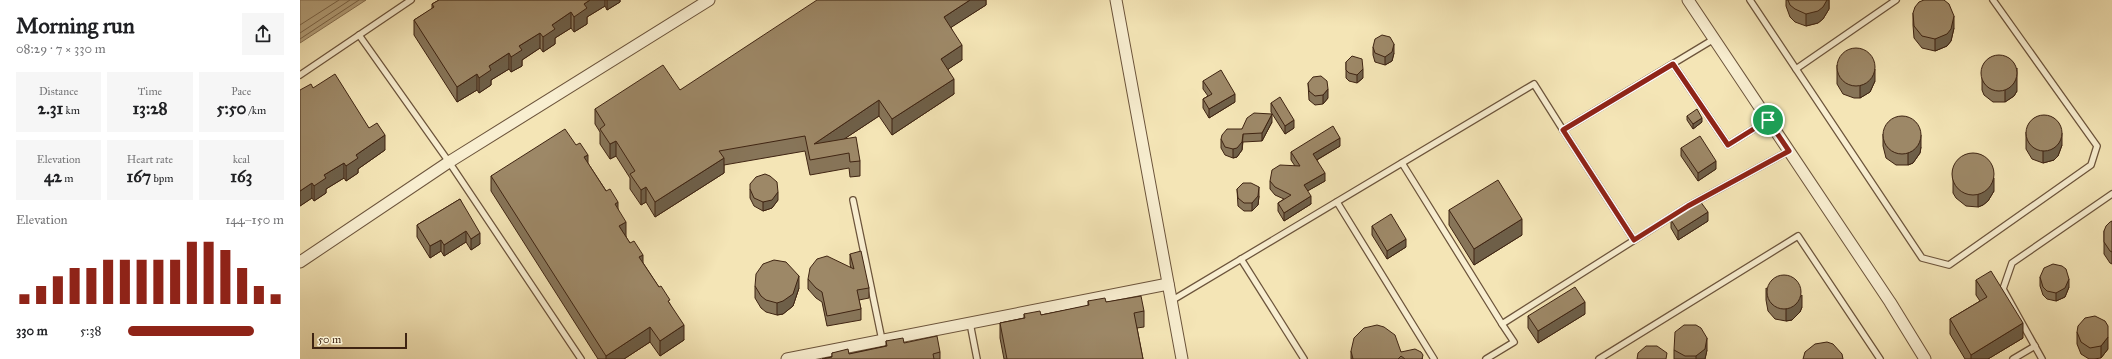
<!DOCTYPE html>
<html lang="en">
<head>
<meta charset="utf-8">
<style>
  :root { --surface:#fff; --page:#f6f6f6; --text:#202124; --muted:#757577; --accent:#8f2418 }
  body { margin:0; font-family:"IM FELL Great Primer",serif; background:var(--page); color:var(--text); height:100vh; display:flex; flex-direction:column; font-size:15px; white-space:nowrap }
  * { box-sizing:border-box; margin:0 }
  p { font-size:13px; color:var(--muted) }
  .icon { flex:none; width:22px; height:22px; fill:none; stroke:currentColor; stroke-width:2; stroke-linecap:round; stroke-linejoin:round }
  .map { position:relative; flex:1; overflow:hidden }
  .sheet { display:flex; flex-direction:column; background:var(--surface); width:300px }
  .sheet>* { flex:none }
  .scale { position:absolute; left:12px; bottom:10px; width:95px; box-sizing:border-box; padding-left:4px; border:2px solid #3f2412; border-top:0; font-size:11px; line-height:14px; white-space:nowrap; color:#3f2412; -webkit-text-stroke:3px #f8eed0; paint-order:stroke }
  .pin { position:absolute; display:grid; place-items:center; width:34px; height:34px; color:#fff; margin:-17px; border:2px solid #fff; border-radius:50%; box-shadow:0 1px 4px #0007 }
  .round { display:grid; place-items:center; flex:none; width:42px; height:42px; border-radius:0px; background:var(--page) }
  .headline { display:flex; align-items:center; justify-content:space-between; height:68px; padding:0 16px }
  h1 { font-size:22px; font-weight:700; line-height:30px }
  .figures { display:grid; grid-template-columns:repeat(3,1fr); gap:6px; height:68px; padding:4px 16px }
  .figures div { display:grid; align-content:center; border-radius:0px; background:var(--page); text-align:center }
  .figures b { font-size:17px; font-weight:700 }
  .figures small { font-size:11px; font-weight:400 }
  .figures p { font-size:11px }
  .chart { height:112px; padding:8px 16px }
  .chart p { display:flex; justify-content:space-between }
  .chart svg { width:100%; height:72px; margin-top:4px; stroke:var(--accent); stroke-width:6 }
  ul { padding:0 16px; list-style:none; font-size:13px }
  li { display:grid; grid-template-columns:64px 48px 1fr; align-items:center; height:30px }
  li i { height:10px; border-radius:5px; background:var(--accent) }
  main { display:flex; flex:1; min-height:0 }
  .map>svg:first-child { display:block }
  .water { fill:#b6a37e; stroke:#867053 }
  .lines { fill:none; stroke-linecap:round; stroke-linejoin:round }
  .shore { stroke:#7a6448; stroke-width:1 }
  .service-casing { stroke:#6c543b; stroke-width:8 }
  .minor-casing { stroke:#6c543b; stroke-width:13 }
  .service { stroke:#f8eed0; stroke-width:5.5 }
  .minor { stroke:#f8eed0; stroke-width:11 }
  .wall { fill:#877559; stroke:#3f2412 }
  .shaded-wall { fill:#6e5f48; stroke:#3f2412 }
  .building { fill:#9d8867; stroke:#3f2412 }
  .route-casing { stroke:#fff; stroke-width:8 }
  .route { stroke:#8f2418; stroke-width:5 }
</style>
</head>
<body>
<main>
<section class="sheet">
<div class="headline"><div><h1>Morning run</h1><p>08:29 · 7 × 330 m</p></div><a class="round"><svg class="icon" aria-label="share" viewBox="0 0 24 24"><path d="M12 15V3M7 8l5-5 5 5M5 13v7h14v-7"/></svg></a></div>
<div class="figures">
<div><p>Distance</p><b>2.31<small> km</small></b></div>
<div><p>Time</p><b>13:28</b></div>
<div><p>Pace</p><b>5:50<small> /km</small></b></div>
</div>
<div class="figures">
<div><p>Elevation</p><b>42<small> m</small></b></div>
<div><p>Heart rate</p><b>167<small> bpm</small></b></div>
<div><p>kcal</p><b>163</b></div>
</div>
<div class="chart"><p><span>Elevation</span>144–150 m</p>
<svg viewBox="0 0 160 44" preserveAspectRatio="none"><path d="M5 44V38M15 44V33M25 44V27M35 44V22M45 44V22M55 44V17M65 44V17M75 44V17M85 44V17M95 44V17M105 44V6M115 44V6M125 44V11M135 44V22M145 44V33M155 44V38"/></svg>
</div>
<ul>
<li><b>330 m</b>5:38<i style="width:81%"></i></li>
</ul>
</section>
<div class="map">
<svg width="1812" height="359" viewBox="0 0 1812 359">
  <rect width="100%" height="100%" fill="#f4e5b6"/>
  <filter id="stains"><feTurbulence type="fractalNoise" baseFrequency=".005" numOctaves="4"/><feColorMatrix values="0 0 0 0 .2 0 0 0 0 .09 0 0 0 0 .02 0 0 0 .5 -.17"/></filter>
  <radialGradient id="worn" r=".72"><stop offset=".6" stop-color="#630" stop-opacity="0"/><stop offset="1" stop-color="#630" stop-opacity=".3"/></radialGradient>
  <polygon class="water" points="0,0 66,0 0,43"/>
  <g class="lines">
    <g class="shore">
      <polyline points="0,25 39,0"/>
      <polyline points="0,33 50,0"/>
      <polyline points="0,39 59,0"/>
    </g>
    <defs>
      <g id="service">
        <polyline points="1450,0 1622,258 1649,265 1791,165 1797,146 1693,0"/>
        <polyline points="59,35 149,162 281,359"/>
        <polyline points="1373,64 1428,145 1468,120"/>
        <polyline points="1496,69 1596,0"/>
        <polyline points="0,75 111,0"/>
        <polyline points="1263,130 1334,240"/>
        <polyline points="1102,163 1202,324 1388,206 1489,151"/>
        <polyline points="553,200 582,340"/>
        <polyline points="1037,202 1134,359"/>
        <polyline points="941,259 1004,359"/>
        <polyline points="871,301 1234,84 1263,130 1414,39"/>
        <polyline points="670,323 677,359"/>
        <polyline points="1186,359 1214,342 1202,324"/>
        <polyline points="1299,359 1498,236 1580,359"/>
        <polyline points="1713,359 1735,346"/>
        <polyline points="1742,359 1703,289 1712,263 1812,194"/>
      </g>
      <g id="minor">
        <polyline points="816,0 882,359"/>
        <polyline points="1388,0 1590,302 1625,359"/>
        <polyline points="0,262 149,162 409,0"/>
        <polyline points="487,359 868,284"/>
      </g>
    </defs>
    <use href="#service" class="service-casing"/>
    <use href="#minor" class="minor-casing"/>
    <use href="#service" class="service"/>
    <use href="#minor" class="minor"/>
  </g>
  <g class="wall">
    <polygon points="139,0 320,0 320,2 307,10 305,6 287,17 287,24 274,32 271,28 255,38 255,44 243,52 240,48 222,60 222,66 211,72 209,69 191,80 191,85 179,93 177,90 157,102 114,35 114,20 132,9 132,4"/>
    <polygon points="686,0 686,5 651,27 662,60 648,69 654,94 592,135 579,116 544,139 560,161 560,176 550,177 549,168 510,175 505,151 424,165 424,173 355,217 346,202 341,205 330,189 330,178 316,156 310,159 300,144 300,132 295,124 295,109 380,90"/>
    <polygon points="1486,0 1529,0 1529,9 1523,19 1518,23 1506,26 1495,22 1490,17 1486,6"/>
    <polygon points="1613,13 1654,28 1651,41 1647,46 1635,51 1622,48 1614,38 1613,25"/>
    <polygon points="1073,47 1094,53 1092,61 1085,65 1075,62 1073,55"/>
    <polygon points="1046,62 1063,78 1057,83 1049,81 1046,78"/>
    <polygon points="1537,65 1575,81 1570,92 1560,98 1554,98 1543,94 1537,84"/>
    <polygon points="1682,78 1717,91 1714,96 1705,102 1693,102 1684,95 1682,90"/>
    <polygon points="903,81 935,102 909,118 903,108 903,99 908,96 903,89"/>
    <polygon points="1008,83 1028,98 1023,104 1015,105 1009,100"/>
    <polygon points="13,88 69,128 85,150 58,169 58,173 46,181 44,178 26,189 26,193 14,201 12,198 0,206"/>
    <polygon points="971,103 994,128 985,134 971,112"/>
    <polygon points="1387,116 1402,122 1393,129 1387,120"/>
    <polygon points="972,122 962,141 943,142 942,150 937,157 933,158 925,155 921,148 921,139 942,129"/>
    <polygon points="1726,132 1762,145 1758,156 1754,160 1743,163 1732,159 1726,149"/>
    <polygon points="1583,134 1621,147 1620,153 1613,163 1608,165 1596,165 1586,158 1583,146"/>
    <polygon points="276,145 318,209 326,237 370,304 384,340 360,356 350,342 324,359 298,359 191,191 191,176"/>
    <polygon points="1040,146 1017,160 1025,181 1007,191 1011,204 984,221 978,211 978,203 984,199 975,195 970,189 970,181 995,166 991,160 991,152"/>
    <polygon points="1381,148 1416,169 1398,181 1381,156"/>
    <polygon points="1653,169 1694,191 1688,201 1683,205 1678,207 1666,206 1656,198 1653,193"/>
    <polygon points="450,189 478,200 472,208 463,211 454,206 450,198"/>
    <polygon points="937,189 959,196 958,205 952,211 944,211 938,206"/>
    <polygon points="160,199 180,244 171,250 166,242 144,256 141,251 130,258 117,237 117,225"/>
    <polygon points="1149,210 1222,235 1174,265 1149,225"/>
    <polygon points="1371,220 1408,221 1378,240 1371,228"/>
    <polygon points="1812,221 1812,264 1810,263 1804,254 1804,231"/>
    <polygon points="1072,226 1106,247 1087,259 1072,235"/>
    <polygon points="550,254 569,288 569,298 559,300 561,309 561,320 527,326 522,302 516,298 508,289 508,279 551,268 550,264"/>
    <polygon points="1740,277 1769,287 1765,297 1756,301 1747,299 1743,295 1740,286"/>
    <polygon points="1676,280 1723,338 1688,359 1665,359 1650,334 1650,319 1680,301 1676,295"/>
    <polygon points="455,286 499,288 493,306 483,314 477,315 466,312 461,308 455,298"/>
    <polygon points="1466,288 1502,307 1500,312 1492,320 1486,321 1475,319 1468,311 1466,300"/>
    <polygon points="788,301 806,302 844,311 844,327 837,328 843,359 704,359 700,338 700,323 724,318 724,314 741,315 788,306"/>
    <polygon points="1285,314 1238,343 1228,328 1228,316"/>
    <polygon points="1777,332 1808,349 1801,358 1794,359 1789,359 1781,354 1777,344"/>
    <polygon points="586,341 604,343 640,352 640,359 522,359 532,357 532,353 549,354 586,346"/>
    <polygon points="1374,350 1407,350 1405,359 1374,359"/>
    <polygon points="1051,351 1101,352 1123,359 1051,359"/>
  </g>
  <g class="shaded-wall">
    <polygon points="290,0 305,0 305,6 287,17 287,24 274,32 274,17 284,4"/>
    <polygon points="307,0 320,0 320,2 307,10"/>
    <polygon points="670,0 686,0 686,5 644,32 644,17"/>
    <polygon points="1527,0 1529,0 1529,9 1523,19 1518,23 1506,26 1506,14"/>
    <polygon points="271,12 271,28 255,38 255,44 243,52 243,37 252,25"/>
    <polygon points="1654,16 1654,28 1651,41 1647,46 1635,51 1635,39"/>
    <polygon points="240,33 240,48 222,60 222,66 211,72 211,57 219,46"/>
    <polygon points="1094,44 1094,53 1092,61 1085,65 1085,57"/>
    <polygon points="662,45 662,60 641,74 641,59"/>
    <polygon points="209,53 209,69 191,80 191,85 179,93 179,78 189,66"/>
    <polygon points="1717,68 1717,91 1714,96 1705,102 1705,90"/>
    <polygon points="1063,69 1063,78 1057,83 1057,75"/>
    <polygon points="1575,69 1575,81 1570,92 1560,98 1560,86"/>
    <polygon points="177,74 177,90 157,102 157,87"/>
    <polygon points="654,79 654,94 592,135 592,119"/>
    <polygon points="1028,89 1028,98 1023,104 1023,95"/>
    <polygon points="935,94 935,102 909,118 909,109"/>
    <polygon points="579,100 579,116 514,159 514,144"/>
    <polygon points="972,114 972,122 962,141 962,133"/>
    <polygon points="1402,118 1402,122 1393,129 1393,124"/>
    <polygon points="994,120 994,128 985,134 985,126"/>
    <polygon points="1762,133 1762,145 1758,156 1754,160 1743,163 1743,151"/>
    <polygon points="943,134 942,150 937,157 933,158 933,149"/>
    <polygon points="85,135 85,150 58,169 58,173 46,181 46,166 56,155"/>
    <polygon points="1621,135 1621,147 1620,153 1613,163 1608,165 1608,153"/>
    <polygon points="1040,138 1040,146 1013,162 1013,154"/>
    <polygon points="316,141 316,156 310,159 310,144"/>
    <polygon points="288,155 288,170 284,157"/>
    <polygon points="424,158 424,173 355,217 355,202"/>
    <polygon points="1416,161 1416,169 1398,181 1398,173"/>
    <polygon points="44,163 44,178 26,189 26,193 14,201 14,186 24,175"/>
    <polygon points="1025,173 1025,181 1004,193 1004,185"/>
    <polygon points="1694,178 1694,191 1688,201 1683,205 1678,207 1678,195"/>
    <polygon points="12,183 12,198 0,206 0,191"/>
    <polygon points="346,187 346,202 341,205 341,190"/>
    <polygon points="959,187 959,196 958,205 952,211 952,203"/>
    <polygon points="478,192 478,200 472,208 463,211 463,202"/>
    <polygon points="1011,196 1011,204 984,221 984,213"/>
    <polygon points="318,202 318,217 315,204"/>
    <polygon points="1408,212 1408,221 1378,240 1378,231"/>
    <polygon points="1222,219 1222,235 1174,265 1174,249"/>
    <polygon points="326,222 326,237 319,226"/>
    <polygon points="166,231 166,242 144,256 144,245"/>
    <polygon points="180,233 180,244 171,250 171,239"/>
    <polygon points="1106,239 1106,247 1087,259 1087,251"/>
    <polygon points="141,240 141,251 130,258 130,246"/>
    <polygon points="343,255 343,270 339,257"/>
    <polygon points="499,276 499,288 493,306 483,314 477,315 477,303"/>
    <polygon points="1769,279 1769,287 1765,297 1756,301 1756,293"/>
    <polygon points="1502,295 1502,307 1500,312 1492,320 1486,321 1486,309"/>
    <polygon points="1285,302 1285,314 1238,343 1238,331"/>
    <polygon points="1723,323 1723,338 1688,359 1671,359 1671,355"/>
    <polygon points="384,325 384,340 360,356 360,341"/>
    <polygon points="350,327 350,342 324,359 306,359 306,356"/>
    <polygon points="1808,337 1808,349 1801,358 1801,346"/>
    <polygon points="1407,338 1407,350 1405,359 1396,359 1396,356"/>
  </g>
  <g class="building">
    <polygon points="139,0 290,0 284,4 287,8 274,17 271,12 252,25 255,29 243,37 240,33 219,46 222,50 211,57 209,53 189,66 191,70 179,78 177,74 157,87 114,20 134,7 132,4"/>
    <polygon points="517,0 670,0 644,17 662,45 641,59 654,79 592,119 579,100 514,144 556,137 560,161 550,162 549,153 510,160 505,136 419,151 424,158 355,202 346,187 341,190 330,174 335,171 316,141 310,144 300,129 305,125 295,109 363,65 380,90"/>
    <polygon points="1488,0 1527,0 1523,7 1518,11 1506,14 1495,9 1490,5"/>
    <polygon points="1624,0 1644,0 1649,4 1654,16 1651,29 1647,34 1635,39 1622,36 1614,26 1613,13 1615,7 1619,2"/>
    <polygon points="1082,35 1090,37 1094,44 1092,52 1085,57 1075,53 1073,47 1075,39"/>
    <circle cx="1556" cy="67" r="19"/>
    <circle cx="1699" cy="73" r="18"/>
    <polygon points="1052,56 1062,59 1063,69 1057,75 1049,73 1046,70 1046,62"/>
    <polygon points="921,70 935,94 909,109 903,99 912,94 903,81"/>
    <polygon points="35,74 69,128 77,123 85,135 56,155 58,158 46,166 44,163 24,175 26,178 14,186 12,183 0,191 0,90 11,84 13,88"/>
    <polygon points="1021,76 1027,81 1028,89 1023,95 1015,96 1009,91 1008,83 1013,77"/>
    <polygon points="980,97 994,120 985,126 971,103"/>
    <polygon points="1397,109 1402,118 1393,124 1387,116"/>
    <polygon points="954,113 972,114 962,133 943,134 942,142 937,148 933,149 925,147 921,139 922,135 927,129 942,129 947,118"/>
    <circle cx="1744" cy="133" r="18"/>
    <circle cx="1602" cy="135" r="19"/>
    <polygon points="1033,126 1040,138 1013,154 1025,173 1004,185 1011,196 984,213 978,203 991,195 975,187 970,181 972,170 980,165 1000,166 991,152"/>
    <polygon points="265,129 276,145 280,143 288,155 284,157 306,191 310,189 318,202 315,204 326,222 319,226 330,243 334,241 343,255 339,257 359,287 361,286 370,300 368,301 384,325 360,341 350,327 306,356 191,176"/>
    <polygon points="1400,136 1416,161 1398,173 1381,148"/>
    <circle cx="1673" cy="174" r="21"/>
    <polygon points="465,174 470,176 477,182 478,192 472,200 463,202 454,198 450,189 450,184 456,177"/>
    <polygon points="1198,180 1222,219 1174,249 1149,210"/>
    <polygon points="943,183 951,183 959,187 958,196 952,203 944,203 938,198 937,189"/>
    <polygon points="160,199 180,233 171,239 166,231 144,245 141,240 130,246 117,225"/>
    <polygon points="1400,201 1408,212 1378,231 1371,220"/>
    <polygon points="1091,214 1106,239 1087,251 1072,226"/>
    <polygon points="1812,221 1812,252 1810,251 1804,242 1804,231 1806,226 1810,222"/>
    <polygon points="561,251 569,288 557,290 561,309 527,316 522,292 516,288 508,279 510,268 517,259 527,256 554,269 550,254"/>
    <polygon points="474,260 486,262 499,276 493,294 483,301 477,303 466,300 461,296 455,286 456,274 463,264"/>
    <polygon points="1753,264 1762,266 1766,269 1769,279 1765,288 1756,293 1747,291 1743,287 1740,277 1744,268"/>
    <polygon points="1691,271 1723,323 1671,355 1650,319 1687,297 1676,280"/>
    <circle cx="1484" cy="292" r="17"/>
    <polygon points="1275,287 1285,302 1238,331 1228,316"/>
    <polygon points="841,296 844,311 834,313 843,359 707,359 700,323 725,318 724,314 740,311 741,315 789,305 788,301 805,298 806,302"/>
    <polygon points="1795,316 1805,321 1808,326 1808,337 1801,346 1790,348 1781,342 1777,332 1778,326 1785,318"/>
    <polygon points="1077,325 1084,327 1095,335 1101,352 1115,349 1121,352 1123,355 1122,359 1105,359 1101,356 1098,359 1053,359 1051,351 1054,338 1064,328"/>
    <polygon points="1384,325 1396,325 1401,328 1407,338 1405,349 1396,356 1385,356 1374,350 1375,332"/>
    <polygon points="637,336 640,352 633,354 634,359 522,359 532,357 532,353 548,349 549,354 587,346 586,341 603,338 604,343"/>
    <polygon points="1527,342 1533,344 1542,354 1543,359 1503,359 1505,352 1515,344"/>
    <polygon points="1346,346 1357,346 1367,353 1366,359 1337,359 1338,353"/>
  </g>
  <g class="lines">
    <defs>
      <polygon id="route" points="1373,64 1428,145 1468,120 1489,151 1388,206 1334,240 1263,130"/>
    </defs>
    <use href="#route" class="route-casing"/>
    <use href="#route" class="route"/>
  </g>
  <rect width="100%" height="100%" filter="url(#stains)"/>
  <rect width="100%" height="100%" fill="url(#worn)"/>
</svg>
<div class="scale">50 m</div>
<div class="pin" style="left:1468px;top:120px;background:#1e9e55"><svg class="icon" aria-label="arrive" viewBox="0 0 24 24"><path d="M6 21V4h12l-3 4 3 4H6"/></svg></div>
</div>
</main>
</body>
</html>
